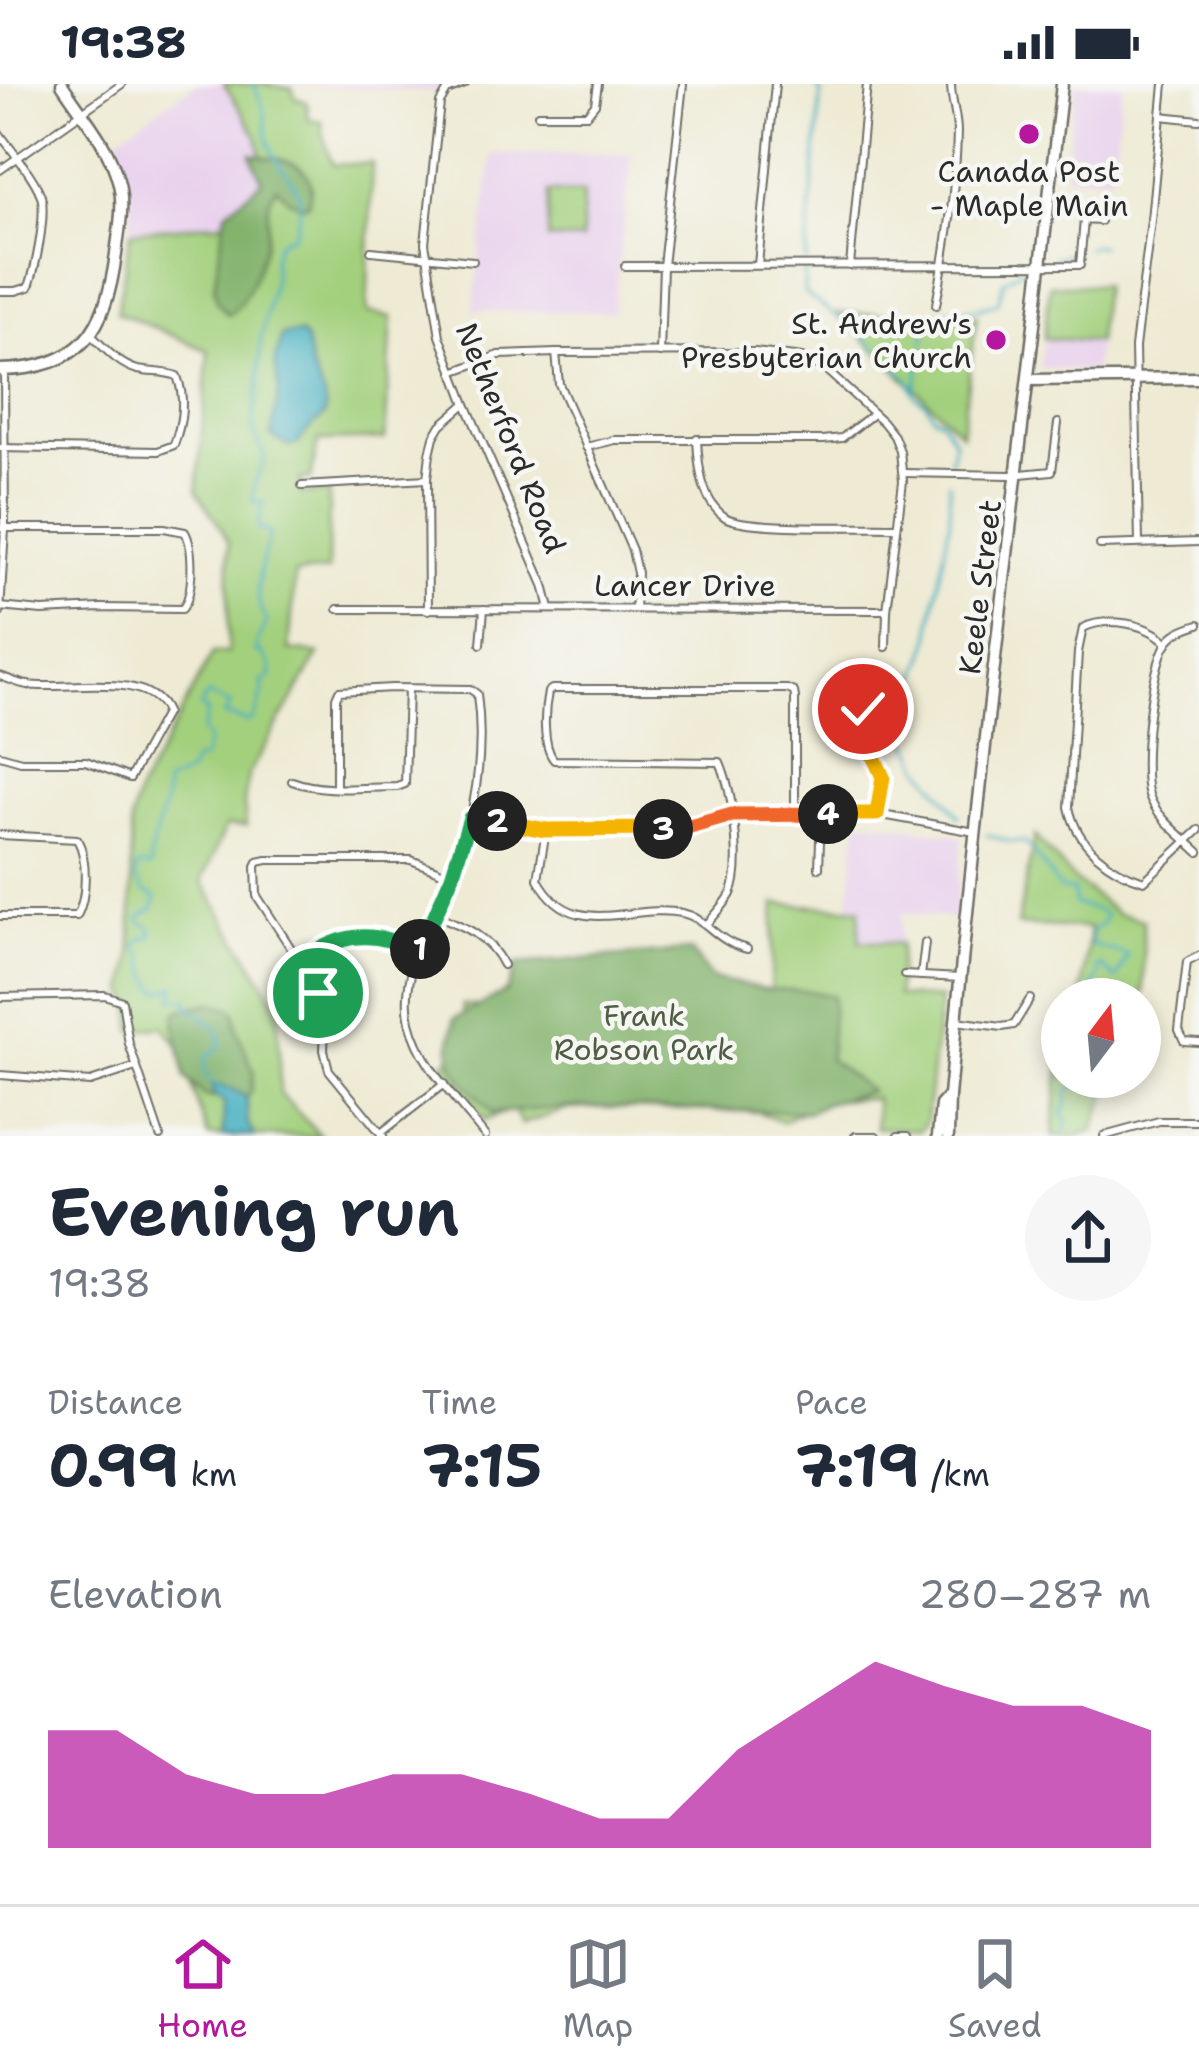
<!DOCTYPE html>
<html lang="en">
<head>
<meta charset="utf-8">
<style>
  :root { --surface:#fff; --page:#f6f6f7; --text:#1f2937; --muted:#747a83; --line:#e0e1e3; --accent:#b5179e }
  body { margin:0; font-family:"Shantell Sans",sans-serif; background:var(--page); color:var(--text); height:100vh; display:flex; flex-direction:column; font-size:45px; white-space:nowrap }
  * { box-sizing:border-box; margin:0 }
  p { font-size:39px; color:var(--muted) }
  .icon { flex:none; width:66px; height:66px; fill:none; stroke:currentColor; stroke-width:2; stroke-linecap:round; stroke-linejoin:round }
  .map { position:relative; height:1052px; overflow:hidden }
  .details { display:flex; flex-direction:column; background:var(--surface); flex:1 }
  .details>* { flex:none }
  .needle { width:78px; rotate:16deg }
  .controls { position:absolute; left:1041px; top:894px; display:grid; gap:24px }
  .controls a { display:grid; place-items:center; width:120px; height:120px; border-radius:50%; background:var(--surface); box-shadow:0 6px 18px #0003; font-size:60px }
  .pin { position:absolute; display:grid; place-items:center; width:102px; height:102px; color:#fff; margin:-51px; border:6px solid #fff; border-radius:50%; box-shadow:0 3px 12px #0007 }
  .km { position:absolute; width:60px; height:60px; margin:-30px; border-radius:50%; background:#222; color:#fff; font-size:33px; line-height:60px; text-align:center }
  .round { display:grid; place-items:center; flex:none; width:126px; height:126px; border-radius:63px; background:var(--page) }
  .headline { display:flex; align-items:center; justify-content:space-between; height:204px; padding:0 48px }
  h1 { font-size:66px; font-weight:700; line-height:90px }
  .figures { display:grid; grid-template-columns:repeat(3,1fr); gap:18px; height:204px; padding:12px 48px }
  .figures div { display:grid; align-content:center }
  .figures b { font-size:60px; font-weight:700 }
  .figures small { font-size:33px; font-weight:400 }
  .figures p { font-size:33px }
  .chart { height:336px; padding:24px 48px }
  .chart p { display:flex; justify-content:space-between }
  .chart svg { width:100%; height:216px; margin-top:12px; fill:var(--accent); opacity:.7 }
  .status { display:flex; justify-content:space-between; align-items:center; height:84px; padding:0 60px; background:var(--surface); direction:ltr }
  .status svg { height:33px; fill:currentColor }
  .dock { display:flex; justify-content:space-around; align-items:center; height:168px; border-top:3px solid var(--line); background:var(--surface); font-size:33px; color:var(--muted) }
  .dock a { display:grid; justify-items:center; gap:6px }
  .dock .current { color:var(--accent) }
  .map>svg:first-child { display:block }
  .built { fill:#e9d1ed }
  .green { fill:#a3d07d; stroke:#677e54; stroke-width:3 }
  .forest { fill:#82b26c; stroke:#566e4c; stroke-width:3 }
  .water { fill:#42afc0; stroke:#366d76; stroke-width:3 }
  .lines { fill:none; stroke-linecap:round; stroke-linejoin:round }
  .stream { stroke:#42afc0; stroke-width:3 }
  .street-casing { stroke:#6f6e66; stroke-width:10 }
  .secondary-casing { stroke:#6f6e66; stroke-width:15 }
  .street { stroke:#fff; stroke-width:6 }
  .secondary { stroke:#fff; stroke-width:10 }
  .split-1-casing { stroke:#fff; stroke-width:24 }
  .split-2-casing { stroke:#fff; stroke-width:24 }
  .split-3-casing { stroke:#fff; stroke-width:24 }
  .split-4-casing { stroke:#fff; stroke-width:24 }
  .split-5-casing { stroke:#fff; stroke-width:24 }
  .split-1 { stroke:#22a559; stroke-width:15 }
  .split-2 { stroke:#22a559; stroke-width:15 }
  .split-3 { stroke:#f5b400; stroke-width:15 }
  .split-4 { stroke:#f0652b; stroke-width:15 }
  .split-5 { stroke:#f5b400; stroke-width:15 }
  .poi-dot { fill:#b5179e; stroke:#f6f6f2; stroke-width:4.5 }
  .labels { text-anchor:middle; dominant-baseline:central; stroke-width:9; stroke-linejoin:round; paint-order:stroke }
  .poi-label { font-size:30px; fill:#2b2b2b; stroke:#f6f6f2 }
  .street-label { font-size:30px; fill:#2b2b2b; stroke:#f6f6f2 }
  .park-label { font-size:30px; fill:#4f5d44; stroke:#f6f6f2 }
</style>
</head>
<body>
<div class="status"><b>19:38</b><svg viewBox="0 0 49 12"><path d="M0 12V9h3v3zM5 12V6h3v6zM10 12V3h3v9zM15 12V0h3v12zM26 1h20v11H26zM47 4h2v5h-2z"/></svg></div>
<div class="map">
<svg width="1199" height="1052" viewBox="0 0 1199 1052">
  <rect width="100%" height="100%" fill="#f6f6f2"/>
  <filter id="ink" filterUnits="userSpaceOnUse"><feTurbulence type="fractalNoise" baseFrequency=".00833" numOctaves="2"/><feDisplacementMap in="SourceGraphic" scale="24" xChannelSelector="R" yChannelSelector="G"/><feConvolveMatrix kernelMatrix="1 2 1 2 8 2 1 2 1" color-interpolation-filters="sRGB"/></filter>
  <filter id="wash" filterUnits="userSpaceOnUse"><feTurbulence type="fractalNoise" baseFrequency=".004" numOctaves="4" result="noise"/><feDisplacementMap in="SourceGraphic" scale="48" xChannelSelector="R" yChannelSelector="G"/><feGaussianBlur stdDeviation="2.7" result="paint"/><feColorMatrix in="noise" values="0 0 0 0 0 0 0 0 0 0 0 0 0 0 0 0 0 1.4 0 .05"/><feComposite in="paint" operator="in"/></filter>
  <g filter="url(#wash)">
    <rect width="100%" height="100%" fill="#eeead3"/>
    <g class="built">
      <polygon points="196,0 224,0 257,52 267,100 224,138 131,148 131,112 125,88 112,57"/>
      <polygon points="271,0 455,0 442,8"/>
      <polygon points="1076,0 1123,0 1112,92 1065,92"/>
      <polygon points="492,70 632,70 613,228 473,227"/>
      <polygon points="1044,254 1097,258 1094,287 1040,284"/>
      <polygon points="858,737 875,738 954,751 962,755 955,835 902,829 900,859 860,856 860,824 849,822"/>
    </g>
    <g class="green">
      <polygon points="224,0 270,0 270,2 292,4 295,14 307,18 309,36 322,37 324,55 333,81 372,79 367,228 392,233 385,355 318,357 311,395 300,396 301,410 329,408 328,487 295,490 289,566 319,570 248,691 244,719 246,742 226,742 202,797 278,922 280,1010 321,1052 208,1052 178,960 163,942 133,947 131,918 126,908 132,874 131,737 138,709 213,569 228,569 229,459 220,442 197,407 209,267 117,228 131,148 224,138 267,100 257,52"/>
      <polygon points="549,108 583,109 582,156 548,155"/>
      <polygon points="1050,201 1103,201 1097,258 1044,254"/>
      <polygon points="838,229 977,232 961,349"/>
      <polygon points="1035,752 1074,796 1116,829 1143,836 1144,907 1140,919 1140,915 1081,915 1090,844 1017,841"/>
      <path d="M775,820L860,824L859,857L900,860L897,912L940,915L926,1038L920,1046L876,1044L875,1014C834,1015 819,1017 782,1038L758,1028L609,1023L569,1025L522,1040L513,1025L485,1036L442,980L466,966L463,921L486,923L520,895L671,868L693,872L715,902L770,911Z"/>
      <polygon points="1062,956 1062,993 1113,993 1094,1046 1076,1052 1053,1052"/>
    </g>
    <g class="forest">
      <path d="M251,70C280,76 322,75 308,120L302,122L289,116L277,103C263,119 270,132 267,150C263,174 248,219 228,231L217,218L214,203L226,128L262,97Z"/>
      <path d="M691,867L711,894L765,905L809,907L833,912L829,975L870,1007L826,1019L809,1028L573,1023L492,1029C480,1013 454,993 451,974C449,963 453,947 454,935L507,907L517,880Z"/>
      <path d="M210,919L231,924L235,928L237,946L254,988L251,1007L247,1014L232,1005L213,1011L217,1014L206,1013L185,993C183,971 174,952 176,930L182,926Z"/>
    </g>
    <g class="water">
      <polygon points="300,250 306,256 310,279 324,313 326,325 325,331 307,347 298,360 289,362 271,352 279,307 275,279 282,251"/>
      <polygon points="217,1001 232,1005 247,1014 248,1040 255,1052 223,1052 224,1018 213,1011 212,1002"/>
    </g>
    <g class="lines">
      <g class="stream">
        <polyline points="1087,164 1093,161 1101,163"/>
        <polyline points="1054,174 1077,168"/>
        <polyline points="806,177 821,11 817,0"/>
        <polyline points="805,186 804,209 857,247 909,296 915,312 926,319 933,332 941,335 954,356 950,377"/>
        <path d="M924,258L925,251L921,243C934,220 956,229 978,224C985,223 991,220 998,219L1004,197L1022,185"/>
        <polyline points="915,305 923,264"/>
        <polyline points="949,398 950,437 932,535 931,553 907,624 899,634 897,643 916,669 920,682 959,732"/>
        <path d="M987,751L1007,757L1025,758C1034,771 1054,793 1059,805L1074,807V820L1102,828L1105,832L1102,840L1092,847L1091,861L1128,871L1116,895L1101,882L1097,885L1099,892L1093,901L1095,915"/>
        <path d="M217,1001L208,996L204,984L207,971L219,964L221,960L218,945L206,937L203,931L188,924L189,916L173,914L176,902L166,906H158L150,894L141,867L137,865V860L145,853L153,852L150,843L140,838V833L153,825L156,813L144,807L135,793L138,782L151,783C147,754 170,728 165,700L189,689L194,677L204,675L208,654L202,648L207,628L201,623L204,615L209,611L231,621L224,631L249,638L255,632L264,605L261,599L271,592L270,582L262,569H256L258,556L267,537C248,513 263,477 270,450L264,445L259,446L258,441L263,418L254,419C250,401 260,390 265,373L252,344L258,304L261,256L274,193L273,174L277,160L284,154L293,151C315,98 281,99 268,56C265,46 267,36 264,27C261,18 257,9 254,0"/>
        <polyline points="1064,1051 1068,1038 1062,1030 1068,1019 1068,1008 1074,1003 1075,993"/>
      </g>
    </g>
  </g>
  <g filter="url(#ink)">
    <g class="lines">
      <defs>
        <g id="street">
          <polyline points="465,0 447,7 440,19 425,159 440,252 466,320 544,501 550,525"/>
          <polyline points="538,30 587,30 595,20 598,0"/>
          <polyline points="1161,32 1199,36"/>
          <path d="M0,50C11,66 39,98 42,116C45,138 36,182 29,203L16,207H0"/>
          <polyline points="0,86 122,0"/>
          <polyline points="371,167 473,177"/>
          <polyline points="758,181 775,0"/>
          <polyline points="625,182 1080,181 1084,136 1100,137"/>
          <polyline points="850,182 867,0"/>
          <path d="M936,221C946,165 956,105 957,48C957,32 951,17 951,0"/>
          <polyline points="556,269 559,300 632,466 637,489 635,525"/>
          <polyline points="660,269 663,182 683,0"/>
          <polyline points="453,288 499,271 556,269 755,268 802,274 825,285 883,338 894,352 900,367 903,397 887,526 886,563"/>
          <path d="M697,354C698,380 701,417 725,433C744,446 866,442 896,443"/>
          <polyline points="586,363 615,356 823,356 842,354 873,330"/>
          <path d="M0,364L158,367L174,361C182,338 186,315 177,292C165,287 152,289 138,286C118,281 104,263 90,250"/>
          <polyline points="903,389 1010,391 1052,387 1058,339"/>
          <polyline points="302,402 427,395"/>
          <path d="M0,444H164L185,448C194,464 194,511 182,525L101,524L42,527L0,523"/>
          <polyline points="1139,459 1135,263 1151,136 1164,0"/>
          <polyline points="1100,461 1199,458"/>
          <polyline points="338,525 887,526"/>
          <polyline points="428,526 427,395 430,370 434,353 441,341 464,321"/>
          <polyline points="0,529 5,444 4,286"/>
          <path d="M1199,540C1187,544 1174,548 1167,559C1151,582 1140,684 1149,711C1156,733 1182,752 1199,768"/>
          <path d="M1167,559C1148,539 1107,532 1083,544L1078,568L1069,723C1077,762 1109,786 1144,797L1199,746"/>
          <polyline points="481,560 484,525"/>
          <path d="M0,592C9,595 19,600 28,601C65,607 148,585 166,628L130,694L86,677H21L0,671"/>
          <polyline points="869,597 863,613 864,652 883,693 877,730"/>
          <path d="M292,697C324,709 364,703 397,703L405,700L408,605"/>
          <path d="M336,703V614L339,607L392,604L470,605L477,610C485,669 475,735 453,790C435,835 398,887 410,938C420,981 458,1017 485,1052"/>
          <polyline points="470,734 546,746 668,745 686,744 732,731 857,729 877,730 975,748"/>
          <path d="M546,746L538,795C572,858 628,819 682,829C702,833 712,849 729,858C735,862 741,863 747,865"/>
          <path d="M0,751L77,755C88,774 87,813 77,832H0"/>
          <polyline points="819,784 821,730"/>
          <path d="M436,831C464,842 489,852 503,881"/>
          <path d="M707,840C715,831 725,821 731,810C744,782 732,706 720,678L554,676C542,661 544,627 548,608L552,605H787L794,608L795,613V729"/>
          <polyline points="1199,872 1187,878 1179,946 1184,957 1199,958"/>
          <path d="M300,878C344,848 370,844 419,867"/>
          <polyline points="904,891 960,894"/>
          <polyline points="921,892 925,859"/>
          <polyline points="0,913 105,911 122,917 129,960 160,1052"/>
          <polyline points="956,937 1002,943 1014,941 1030,915"/>
          <polyline points="0,991 90,998 136,983"/>
          <polyline points="381,1049 444,1000"/>
          <polyline points="383,1052 329,986 324,966 325,943 322,918 300,878 257,812 256,782 258,778 267,776 411,776 452,792"/>
          <polyline points="855,1052 876,1052"/>
          <polyline points="898,1052 908,1052"/>
          <polyline points="1104,1052 1159,1037 1199,1037"/>
        </g>
        <g id="secondary">
          <path d="M0,286C82,285 106,246 116,170C119,146 125,120 118,96C108,59 82,31 62,0"/>
          <polyline points="1028,296 1199,294"/>
          <polyline points="938,1052 941,1021 949,1012"/>
          <path d="M948,1052L949,1012C980,674 1024,337 1062,0"/>
        </g>
      </defs>
      <use href="#street" class="street-casing"/>
      <use href="#secondary" class="secondary-casing"/>
      <use href="#street" class="street"/>
      <use href="#secondary" class="secondary"/>
    </g>
  </g>
  <g class="lines" filter="url(#ink)">
    <defs>
      <path id="split-1" d="M318,909L300,878C343,848 371,845 419,867L420,865"/>
      <polyline id="split-2" points="420,865 452,792 470,734 497,737"/>
      <polyline id="split-3" points="497,737 546,746 663,745"/>
      <polyline id="split-4" points="663,745 686,744 732,731 828,730"/>
      <polyline id="split-5" points="828,730 877,730 883,693 864,652 863,625"/>
    </defs>
    <use href="#split-1" class="split-1-casing"/>
    <use href="#split-2" class="split-2-casing"/>
    <use href="#split-3" class="split-3-casing"/>
    <use href="#split-4" class="split-4-casing"/>
    <use href="#split-5" class="split-5-casing"/>
    <use href="#split-1" class="split-1"/>
    <use href="#split-2" class="split-2"/>
    <use href="#split-3" class="split-3"/>
    <use href="#split-4" class="split-4"/>
    <use href="#split-5" class="split-5"/>
  </g>
  <g class="poi-dot">
    <circle cx="1029" cy="50" r="12"/>
    <circle cx="996" cy="256" r="12"/>
  </g>
  <g class="labels">
    <g class="poi-label">
      <text x="1029" y="87">Canada Post<tspan x="1029" dy="34">- Maple Main</tspan></text>
      <text x="972" y="239" text-anchor="end">St. Andrew's<tspan x="972" dy="34">Presbyterian Church</tspan></text>
    </g>
    <g class="street-label">
      <text transform="translate(511 354) rotate(68)">Netherford Road</text>
      <text x="685" y="501">Lancer Drive</text>
      <text transform="translate(980 503) rotate(-83)">Keele Street</text>
    </g>
    <g class="park-label">
      <text x="644" y="931">Frank<tspan x="644" dy="34">Robson Park</tspan></text>
    </g>
  </g>
</svg>
<div class="controls">
<a><svg class="needle" viewBox="-14 -14 28 28"><path d="M0-13l5 13h-10z" fill="#e53935"/><path d="M0 13l5-13h-10z" fill="#747a83"/></svg></a>
</div>
<div class="pin" style="left:318px;top:909px;background:#1e9e55"><svg class="icon" aria-label="arrive" viewBox="0 0 24 24"><path d="M6 21V4h12l-3 4 3 4H6"/></svg></div>
<div class="pin" style="left:863px;top:625px;background:#d93025"><svg class="icon" aria-label="check" viewBox="0 0 24 24"><path d="M5 12l5 5 9-10"/></svg></div>
<b class="km" style="left:420px;top:865px">1</b>
<b class="km" style="left:497px;top:737px">2</b>
<b class="km" style="left:663px;top:745px">3</b>
<b class="km" style="left:828px;top:730px">4</b>
</div>
<section class="details">
<div class="headline"><div><h1>Evening run</h1><p>19:38</p></div><a class="round"><svg class="icon" aria-label="share" viewBox="0 0 24 24"><path d="M12 15V3M7 8l5-5 5 5M5 13v7h14v-7"/></svg></a></div>
<div class="figures">
<div><p>Distance</p><b>0.99<small> km</small></b></div>
<div><p>Time</p><b>7:15</b></div>
<div><p>Pace</p><b>7:19<small> /km</small></b></div>
</div>
<div class="chart"><p><span>Elevation</span>280–287 m</p>
<svg viewBox="0 0 160 44" preserveAspectRatio="none"><path d="M0 44V20L10 20L20 29L30 33L40 33L50 29L60 29L70 33L80 38L90 38L100 24L110 15L120 6L130 11L140 15L150 15L160 20V44z"/></svg>
</div>
</section>
<nav class="dock">
<a class="current"><svg class="icon" aria-label="home" viewBox="0 0 24 24"><path d="M3 11l9-7 9 7M6 9v11h12V9"/></svg>Home</a>
<a><svg class="icon" aria-label="map" viewBox="0 0 24 24"><path d="M3 6l6-2 6 2 6-2v14l-6 2-6-2-6 2zM9 4v14M15 6v14"/></svg>Map</a>
<a><svg class="icon" aria-label="saved" viewBox="0 0 24 24"><path d="M7 4h10v16l-5-4-5 4z"/></svg>Saved</a>
</nav>
</body>
</html>
